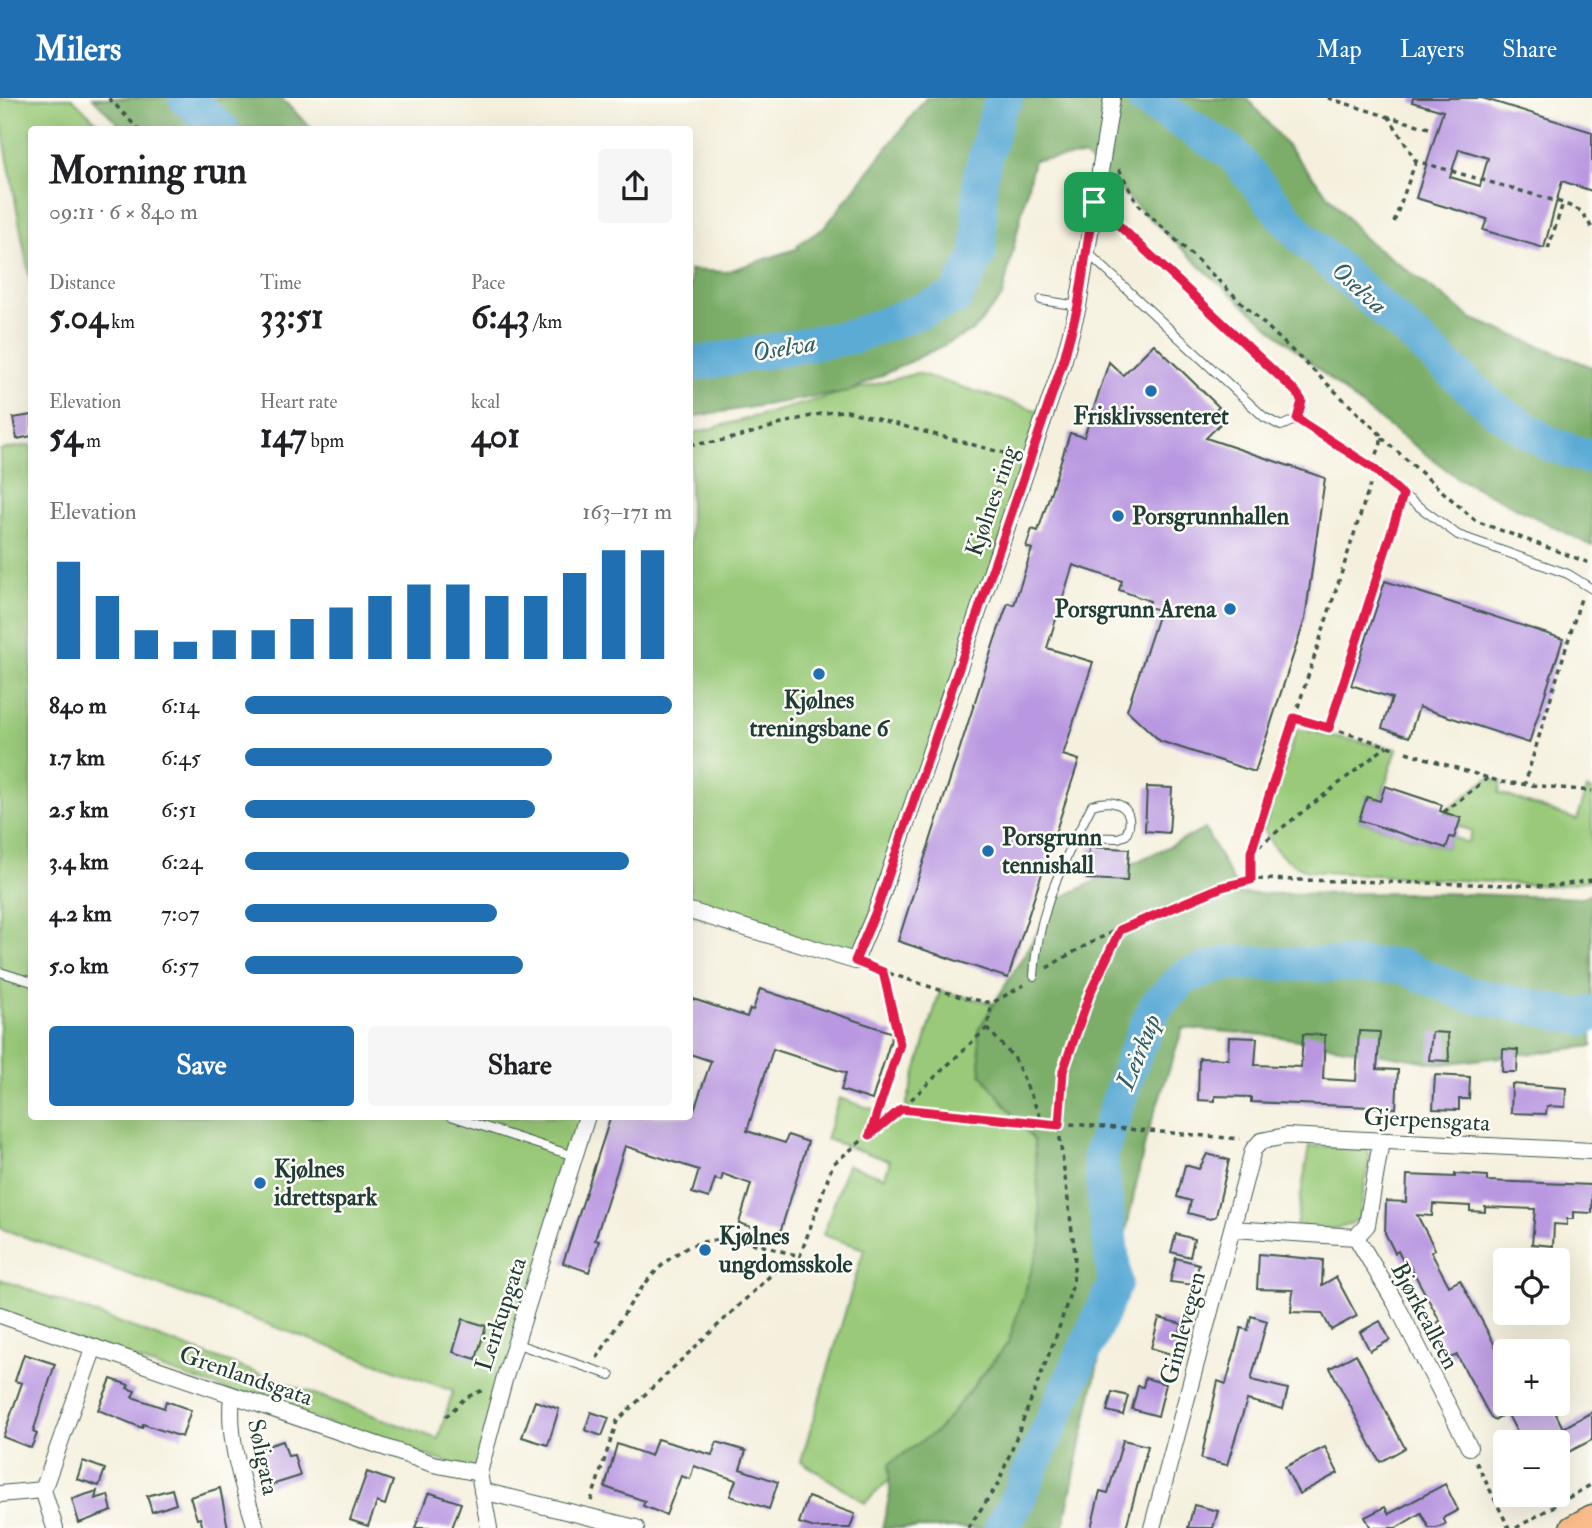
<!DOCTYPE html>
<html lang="en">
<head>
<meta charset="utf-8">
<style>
  :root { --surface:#fff; --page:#f6f6f6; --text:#202124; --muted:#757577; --accent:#1f6fb2 }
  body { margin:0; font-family:"IM FELL Double Pica",serif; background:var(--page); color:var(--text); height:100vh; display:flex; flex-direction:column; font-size:26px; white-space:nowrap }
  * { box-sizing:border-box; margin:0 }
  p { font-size:23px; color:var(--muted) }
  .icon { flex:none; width:38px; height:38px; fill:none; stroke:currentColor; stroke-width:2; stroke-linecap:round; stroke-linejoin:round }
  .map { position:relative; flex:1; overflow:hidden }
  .drawer { position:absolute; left:28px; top:28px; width:665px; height:994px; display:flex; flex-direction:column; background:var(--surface); border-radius:7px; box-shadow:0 7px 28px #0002 }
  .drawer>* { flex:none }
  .tools { position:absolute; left:1493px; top:1150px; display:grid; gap:14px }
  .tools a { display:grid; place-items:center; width:77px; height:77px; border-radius:7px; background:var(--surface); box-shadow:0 7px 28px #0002; font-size:35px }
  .pin { position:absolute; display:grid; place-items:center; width:60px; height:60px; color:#fff; margin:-30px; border-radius:14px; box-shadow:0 4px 10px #0006 }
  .round { display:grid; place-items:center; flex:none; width:74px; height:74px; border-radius:7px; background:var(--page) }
  .summary { display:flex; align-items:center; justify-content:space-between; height:119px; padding:0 21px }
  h1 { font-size:38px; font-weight:800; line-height:52px }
  .metrics { display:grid; grid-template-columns:repeat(3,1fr); gap:10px; height:119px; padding:7px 21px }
  .metrics div { display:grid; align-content:center }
  .metrics b { font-size:35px; font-weight:800 }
  .metrics small { font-size:19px; font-weight:400 }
  .metrics p { font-size:19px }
  .chart { height:196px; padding:14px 21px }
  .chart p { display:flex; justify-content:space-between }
  .chart svg { width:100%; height:126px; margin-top:7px; stroke:var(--accent); stroke-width:6 }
  .action { display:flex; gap:14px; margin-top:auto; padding:14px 21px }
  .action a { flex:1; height:80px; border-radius:7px; background:var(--accent); color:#fff; font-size:28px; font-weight:800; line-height:80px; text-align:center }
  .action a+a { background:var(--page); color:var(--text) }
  ul { padding:0 21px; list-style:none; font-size:23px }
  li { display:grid; grid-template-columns:112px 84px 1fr; align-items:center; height:52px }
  li i { height:18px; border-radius:9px; background:var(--accent) }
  header { display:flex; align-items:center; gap:42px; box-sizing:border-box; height:98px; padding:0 35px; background:var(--accent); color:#fff }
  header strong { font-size:33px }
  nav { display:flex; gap:38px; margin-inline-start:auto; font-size:24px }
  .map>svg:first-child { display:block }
  .green { fill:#9aca79; stroke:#5c8456; stroke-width:2 }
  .forest { fill:#7bae69; stroke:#4d764e; stroke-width:2 }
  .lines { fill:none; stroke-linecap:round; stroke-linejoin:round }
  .river { stroke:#5babd5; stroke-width:35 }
  .building { fill:#b998e1; fill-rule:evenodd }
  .service-casing { stroke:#3f584d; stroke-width:10 }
  .minor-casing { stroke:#3f584d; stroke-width:18 }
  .primary-casing { stroke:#3f584d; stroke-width:27 }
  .path { stroke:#3f584d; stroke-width:3.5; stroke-dasharray:5 5; stroke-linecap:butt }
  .service { stroke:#fff; stroke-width:8 }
  .minor { stroke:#fff; stroke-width:16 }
  .primary { stroke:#f9bc8a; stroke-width:24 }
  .route-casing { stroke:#fff; stroke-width:14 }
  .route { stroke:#e11d48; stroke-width:9 }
  .poi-dot { fill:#1f6fb2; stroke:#fdfcf7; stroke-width:2.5 }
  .labels { text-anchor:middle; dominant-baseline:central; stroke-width:5; stroke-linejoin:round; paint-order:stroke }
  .poi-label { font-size:24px; font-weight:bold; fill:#1f3d34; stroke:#fdfcf7; text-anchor:start }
  .street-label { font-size:24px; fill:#1f3d34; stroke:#fdfcf7 }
  .water-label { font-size:26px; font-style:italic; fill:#315e64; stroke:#fdfcf7 }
</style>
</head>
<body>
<header>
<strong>Milers</strong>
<nav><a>Map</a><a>Layers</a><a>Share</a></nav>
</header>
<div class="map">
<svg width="1592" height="1430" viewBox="0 0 1592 1430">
  <rect width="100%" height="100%" fill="#fdfcf7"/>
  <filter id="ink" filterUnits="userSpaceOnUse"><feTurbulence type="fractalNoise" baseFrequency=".0143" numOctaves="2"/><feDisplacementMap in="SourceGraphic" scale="14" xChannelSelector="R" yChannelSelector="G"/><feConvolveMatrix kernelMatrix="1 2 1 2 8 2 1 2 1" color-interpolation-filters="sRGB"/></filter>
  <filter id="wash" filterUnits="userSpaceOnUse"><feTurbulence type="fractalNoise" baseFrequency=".00686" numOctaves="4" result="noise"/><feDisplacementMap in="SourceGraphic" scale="28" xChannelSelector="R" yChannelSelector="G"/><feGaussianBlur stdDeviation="1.57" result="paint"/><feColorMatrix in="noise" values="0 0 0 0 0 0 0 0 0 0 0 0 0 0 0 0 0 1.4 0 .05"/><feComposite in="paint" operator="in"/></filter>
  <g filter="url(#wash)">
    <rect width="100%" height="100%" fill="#f5f0dd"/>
    <g class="green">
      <polygon points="0,0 72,0 104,31 32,32 31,188 0,18"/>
      <polygon points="917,275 1045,315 855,863 690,816 690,336"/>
      <polygon points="31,347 32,1018 587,1019 479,1375 0,1217 0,1181 438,1341 453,1293 0,1130 0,352"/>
      <path d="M1297,631L1397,651L1380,703L1367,699L1359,722L1446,750L1450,738L1468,745L1472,733L1458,728L1460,720L1444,714L1488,680L1501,684L1499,695L1577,722L1587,691L1592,693V782L1556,788L1308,773C1285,763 1274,754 1264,731Z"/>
      <polygon points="940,893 992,905 993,922 1073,996 1047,1137 1006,1272 865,1405 801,1363 864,1151 823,1137 847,1067 885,1079 890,1063 826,1041 839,1000 902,1021"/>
      <path d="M1309,1048L1365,1051L1370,1056L1359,1121C1338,1135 1321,1132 1296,1129Z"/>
    </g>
    <g class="forest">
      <polygon points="93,0 281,0 312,31 123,31"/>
      <polygon points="926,0 1247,0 1364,140 1473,221 1592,269 1592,448 1459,381 1359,306 1214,181 1084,58 1034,62 1002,199 973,233 850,293 690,319 690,172 726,174 799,150 797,147 824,130"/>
      <polygon points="1205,731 1240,796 1437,795 1583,800 1592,794 1592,948 1441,966 1274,938 1183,930 1146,1040 1063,1430 882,1430 890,1396 889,1366 939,1331 1008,1245 1042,1140 1034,1043 981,976 978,932 1058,801"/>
    </g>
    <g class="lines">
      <g class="river">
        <polyline points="186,0 222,32"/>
        <polyline points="1143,0 1231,54 1300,137 1492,309 1549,346 1592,360"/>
        <polyline points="690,267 854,238 955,200 979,155 980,79 998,12 1006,0"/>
        <polyline points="1001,1430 1013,1411 1115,1185 1100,1058 1133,960 1155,909 1186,878 1230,865 1401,868 1467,896 1585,920 1592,915"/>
      </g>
    </g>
    <g id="blocks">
      <g class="building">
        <path d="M1413,0H1482L1592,34V93L1562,83L1544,150L1483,132L1487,121L1416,100L1443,13L1412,4ZM1459,51L1488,60L1480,88L1450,79Z"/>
        <polygon points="1154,246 1219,309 1211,317 1220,326 1206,340 1325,380 1305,521 1255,674 1160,643 1127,612 1160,512 1148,509 1150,503 1119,492 1122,483 1073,467 1047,550 1093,564 1063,657 1079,662 1008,880 898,843 995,541 1008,505 1014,507 1032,451 1026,449 1032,431 1038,433 1070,335 1084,339 1109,264 1123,277"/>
        <polygon points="32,317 32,338 17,341 13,320"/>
        <polygon points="1385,483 1563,541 1529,645 1419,609 1409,639 1382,630 1392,600 1351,587"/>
        <polygon points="1385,688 1442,707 1440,713 1461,720 1454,740 1450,739 1446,750 1359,722 1367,699 1380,703"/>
        <polygon points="1147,689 1172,690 1169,735 1145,733"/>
        <polygon points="1089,749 1129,751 1127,783 1087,781"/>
        <polygon points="760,891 893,935 872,1002 841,992 846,975 773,951 747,1033 785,1045 788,1037 808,1044 779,1138 739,1125 751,1086 723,1076 721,1083 715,1081 709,1100 692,1095 699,1072 625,1048 595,1142 599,1143 589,1174 563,1165 611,1018 690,1018 690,1014 693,1015 711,963 690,956 690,900 747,919 750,911 753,912"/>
        <polygon points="1359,933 1380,934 1377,971 1398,972 1396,1010 1251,1004 1251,999 1215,998 1215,1003 1198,1002 1199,960 1228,961 1229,939 1257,940 1255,967 1301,969 1303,936 1325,937 1323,981 1356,983"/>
        <polygon points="1432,934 1448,935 1449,963 1429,962"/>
        <polygon points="1503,951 1518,952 1517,974 1502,974"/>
        <polygon points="1435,977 1470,979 1469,1001 1459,1001 1459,1012 1433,1011"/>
        <polygon points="1512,986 1566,990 1565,1009 1547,1008 1546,1016 1511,1015"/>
        <polygon points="1207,1056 1229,1062 1216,1118 1210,1121 1188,1115 1191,1103 1177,1099 1185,1067 1199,1071"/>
        <polygon points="1455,1076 1487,1078 1487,1083 1592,1087 1592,1115 1573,1114 1573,1121 1567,1121 1567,1127 1554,1126 1553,1148 1532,1146 1535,1111 1485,1109 1485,1114 1470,1113 1470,1108 1433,1106 1432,1118 1417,1117 1435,1151 1431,1154 1449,1188 1460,1182 1505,1266 1505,1306 1535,1306 1540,1314 1552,1308 1563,1330 1592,1314 1592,1342 1565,1356 1558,1344 1522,1344 1505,1311 1505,1316 1494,1322 1491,1320 1457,1257 1450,1260 1433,1227 1440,1223 1415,1177 1410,1168 1406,1169 1398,1153 1395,1155 1385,1135 1386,1103 1406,1104 1407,1077 1455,1079"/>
        <polygon points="1176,1136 1194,1141 1190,1159 1171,1154"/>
        <polygon points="1259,1156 1323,1162 1322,1187 1336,1179 1357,1218 1331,1232 1322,1215 1291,1214 1293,1192 1257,1191"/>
        <polygon points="1176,1160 1199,1166 1194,1187 1170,1184"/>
        <polygon points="1251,1218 1267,1223 1251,1282 1288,1291 1283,1311 1247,1302 1227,1367 1201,1361 1218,1283 1226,1286 1241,1230 1248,1232"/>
        <polygon points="1159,1220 1182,1226 1174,1257 1151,1250"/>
        <polygon points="463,1221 486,1228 476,1261 453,1254"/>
        <polygon points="1380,1223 1390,1242 1370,1253 1360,1234"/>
        <polygon points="24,1256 55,1266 33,1334 37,1336 31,1350 3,1339 22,1285 15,1283"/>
        <polygon points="1356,1256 1405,1350 1380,1364 1330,1270"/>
        <polygon points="1145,1280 1166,1286 1158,1318 1132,1311 1138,1288 1143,1289"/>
        <polygon points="111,1281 129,1287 127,1290 135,1293 132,1299 164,1310 166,1303 191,1312 182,1339 143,1326 142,1330 98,1312"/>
        <polygon points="1112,1294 1128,1298 1123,1317 1107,1313"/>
        <polygon points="535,1303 559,1311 548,1347 522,1339"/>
        <polygon points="591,1314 609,1320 602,1338 585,1332"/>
        <polygon points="657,1341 712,1357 717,1344 746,1353 740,1371 778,1384 769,1411 730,1398 736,1382 694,1368 690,1381 681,1378 666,1417 643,1408 645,1403 605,1389 617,1346 651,1358"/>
        <polygon points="1123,1342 1148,1348 1126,1430 1091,1430 1100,1393 1108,1395"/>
        <polygon points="283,1343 288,1358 294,1357 300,1378 268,1388 257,1351"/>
        <polygon points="1325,1349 1338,1375 1299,1396 1285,1369"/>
        <polygon points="83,1363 105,1371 99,1388 77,1381"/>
        <polygon points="367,1374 393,1383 385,1407 377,1404 368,1428 350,1422"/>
        <polygon points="1445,1386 1458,1412 1443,1420 1446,1426 1437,1430 1429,1430 1421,1415 1396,1430 1371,1430 1365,1419 1385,1409 1389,1416"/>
        <polygon points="220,1390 228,1430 203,1430 200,1420 197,1421 190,1399"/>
        <polygon points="172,1391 176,1406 152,1414 147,1398"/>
        <polygon points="97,1393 95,1401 108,1397 112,1413 79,1425 72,1401"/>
        <polygon points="431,1395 461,1405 452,1430 415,1430 428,1396"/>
        <polygon points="808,1399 855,1416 850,1430 815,1430 799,1425"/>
        <polygon points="1194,1407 1218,1413 1213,1430 1188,1430"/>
      </g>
    </g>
  </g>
  <g filter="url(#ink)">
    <use href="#blocks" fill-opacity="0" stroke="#3f584d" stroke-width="2"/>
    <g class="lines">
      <defs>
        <g id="service">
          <polyline points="1088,155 1264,319 1281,328 1297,321 1302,308 1296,294 1096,106"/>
          <polyline points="1041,202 1078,208"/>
          <polyline points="1297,321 1373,370 1403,397 1458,437 1568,476 1592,491"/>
          <polyline points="1329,630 1403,397"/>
          <polyline points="0,874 32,884"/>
          <path d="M1034,878C1037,825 1053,786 1076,739L1118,740L1126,737C1138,711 1116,698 1092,707L1076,739"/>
          <polyline points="451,1018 574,1058"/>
          <polyline points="517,1246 610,1277"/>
        </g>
        <g id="minor">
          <polyline points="690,813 855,863 877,811 1064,261 1078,208 1112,0"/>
          <polyline points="1232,1131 1356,1139 1395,1204 1469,1349"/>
          <polyline points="1356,1139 1367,1127 1381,1043"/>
          <polyline points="0,1217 433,1366 479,1375"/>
          <path d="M232,1298C227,1343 243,1387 256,1430"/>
          <polyline points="482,1393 636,1430"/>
          <polyline points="0,1396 43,1392"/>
          <polyline points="55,1430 43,1392 94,1249"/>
          <polyline points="489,1430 479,1375 504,1282 587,1018"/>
          <polyline points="1152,1430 1253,1052 1261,1043 1286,1038 1592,1053"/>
        </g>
        <polyline id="primary" points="1572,1430 1592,1419"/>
      </defs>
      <use href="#service" class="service-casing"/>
      <use href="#minor" class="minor-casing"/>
      <use href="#primary" class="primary-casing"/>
      <g class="path">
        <polyline points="109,0 139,32"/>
        <polyline points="1328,0 1389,19"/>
        <polyline points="1429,30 1389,19 1416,63 1563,105 1581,113 1592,130"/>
        <polyline points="1119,71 1137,105 1380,336 1381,345 1376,359"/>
        <polyline points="1394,124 1416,63"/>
        <polyline points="1548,151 1563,105"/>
        <polyline points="1382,340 1476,423 1592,466"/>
        <path d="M690,346C745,345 793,315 847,313L1015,358"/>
        <polyline points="1294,620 1316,626"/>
        <polyline points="1340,633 1397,651"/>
        <polyline points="1406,654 1501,684 1592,693"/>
        <polyline points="1524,688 1582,497"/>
        <polyline points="1444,714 1488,680"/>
        <polyline points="1251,754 1387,648"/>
        <polyline points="1251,782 1251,754 1370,387"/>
        <polyline points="870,869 961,899 992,905 1024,887"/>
        <path d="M1047,870C1096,838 1201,790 1257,781L1556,788L1592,782"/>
        <polyline points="987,930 1015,961 1043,1025"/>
        <polyline points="901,1011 1240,1041"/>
        <polyline points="870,1035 900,946 883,875"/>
        <path d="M597,1260C625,1217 656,1147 715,1142C742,1139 774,1152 800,1158"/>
        <polyline points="446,1319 465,1300 483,1292"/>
        <polyline points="1476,1364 1509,1430"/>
        <polyline points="591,1403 617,1323 773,1175 800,1158 833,1066 901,1011 987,930 992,905"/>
        <polyline points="968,1430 998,1386 1058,1233 1073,1186 1075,1156 1060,1041 1061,984 1090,895 1120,832"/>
        <polyline points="1516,1430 1592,1386"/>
      </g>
      <use href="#service" class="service"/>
      <use href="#minor" class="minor"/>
      <use href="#primary" class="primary"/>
    </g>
  </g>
  <g class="lines" filter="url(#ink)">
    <defs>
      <polygon id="route" points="1094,104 1296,294 1302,303 1297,321 1373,370 1403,397 1329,630 1294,620 1251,754 1251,782 1222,789 1120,832 1090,895 1063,973 1059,1027 901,1011 870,1037 900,946 883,874 855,863 877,811 1064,261 1078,208"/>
    </defs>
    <use href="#route" class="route-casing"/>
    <use href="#route" class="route"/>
  </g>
  <g class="poi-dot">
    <circle cx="1151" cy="293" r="7"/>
    <circle cx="1118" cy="418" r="7"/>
    <circle cx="1230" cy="511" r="7"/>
    <circle cx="819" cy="576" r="7"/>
    <circle cx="988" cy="753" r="7"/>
    <circle cx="260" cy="1085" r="7"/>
    <circle cx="705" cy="1152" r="7"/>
  </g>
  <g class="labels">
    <g class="poi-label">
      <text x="1151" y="318" text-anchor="middle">Frisklivssenteret</text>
      <text x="1132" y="418">Porsgrunnhallen</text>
      <text x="1216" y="511" text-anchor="end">Porsgrunn Arena</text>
      <text x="819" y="602" text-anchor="middle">Kjølnes<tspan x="819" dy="28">treningsbane 6</tspan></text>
      <text x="1002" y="739">Porsgrunn<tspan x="1002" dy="28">tennishall</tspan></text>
      <text x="274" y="1071">Kjølnes<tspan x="274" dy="28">idrettspark</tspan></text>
      <text x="719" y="1138">Kjølnes<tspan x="719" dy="28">ungdomsskole</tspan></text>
    </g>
    <g class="street-label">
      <text transform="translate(992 403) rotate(-71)">Kjølnes ring</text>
      <text transform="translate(1427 1022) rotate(3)">Gjerpensgata</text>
      <text transform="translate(501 1216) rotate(-72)">Leirkupgata</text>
      <text transform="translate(1425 1218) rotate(62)">Bjørkealleen</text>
      <text transform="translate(1183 1230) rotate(-75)">Gimlevegen</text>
      <text transform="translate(246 1278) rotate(19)">Grenlandsgata</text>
      <text transform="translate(263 1359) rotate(78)">Søligata</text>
    </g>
    <g class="water-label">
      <text transform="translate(1359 190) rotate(42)">Oselva</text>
      <text transform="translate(784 250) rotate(-10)">Oselva</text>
      <text transform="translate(1139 954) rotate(-68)">Leirkup</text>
    </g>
  </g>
</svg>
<div class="tools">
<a><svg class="icon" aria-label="locate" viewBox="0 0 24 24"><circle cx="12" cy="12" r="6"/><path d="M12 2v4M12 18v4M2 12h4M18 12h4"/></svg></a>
<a>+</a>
<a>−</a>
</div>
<div class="pin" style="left:1094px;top:104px;background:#1e9e55"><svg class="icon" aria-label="arrive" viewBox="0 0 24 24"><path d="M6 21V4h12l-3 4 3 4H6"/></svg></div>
<section class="drawer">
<div class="summary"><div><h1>Morning run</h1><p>09:11 · 6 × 840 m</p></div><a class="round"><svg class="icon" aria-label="share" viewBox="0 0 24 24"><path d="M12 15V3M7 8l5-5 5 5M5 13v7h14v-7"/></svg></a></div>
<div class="metrics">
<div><p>Distance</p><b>5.04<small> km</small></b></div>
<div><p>Time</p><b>33:51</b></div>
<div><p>Pace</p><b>6:43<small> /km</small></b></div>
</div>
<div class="metrics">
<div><p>Elevation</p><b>54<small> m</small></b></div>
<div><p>Heart rate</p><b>147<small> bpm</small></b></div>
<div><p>kcal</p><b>401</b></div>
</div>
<div class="chart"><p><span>Elevation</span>163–171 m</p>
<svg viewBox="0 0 160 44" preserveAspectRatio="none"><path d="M5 44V10M15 44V22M25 44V34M35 44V38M45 44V34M55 44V34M65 44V30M75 44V26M85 44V22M95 44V18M105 44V18M115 44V22M125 44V22M135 44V14M145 44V6M155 44V6"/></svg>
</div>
<ul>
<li><b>840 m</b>6:14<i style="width:100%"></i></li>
<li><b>1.7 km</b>6:45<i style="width:72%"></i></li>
<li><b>2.5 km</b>6:51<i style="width:68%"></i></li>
<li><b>3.4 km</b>6:24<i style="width:90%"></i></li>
<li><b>4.2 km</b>7:07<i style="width:59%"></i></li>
<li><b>5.0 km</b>6:57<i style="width:65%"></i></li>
</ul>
<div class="action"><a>Save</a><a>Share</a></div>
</section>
</div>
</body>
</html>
